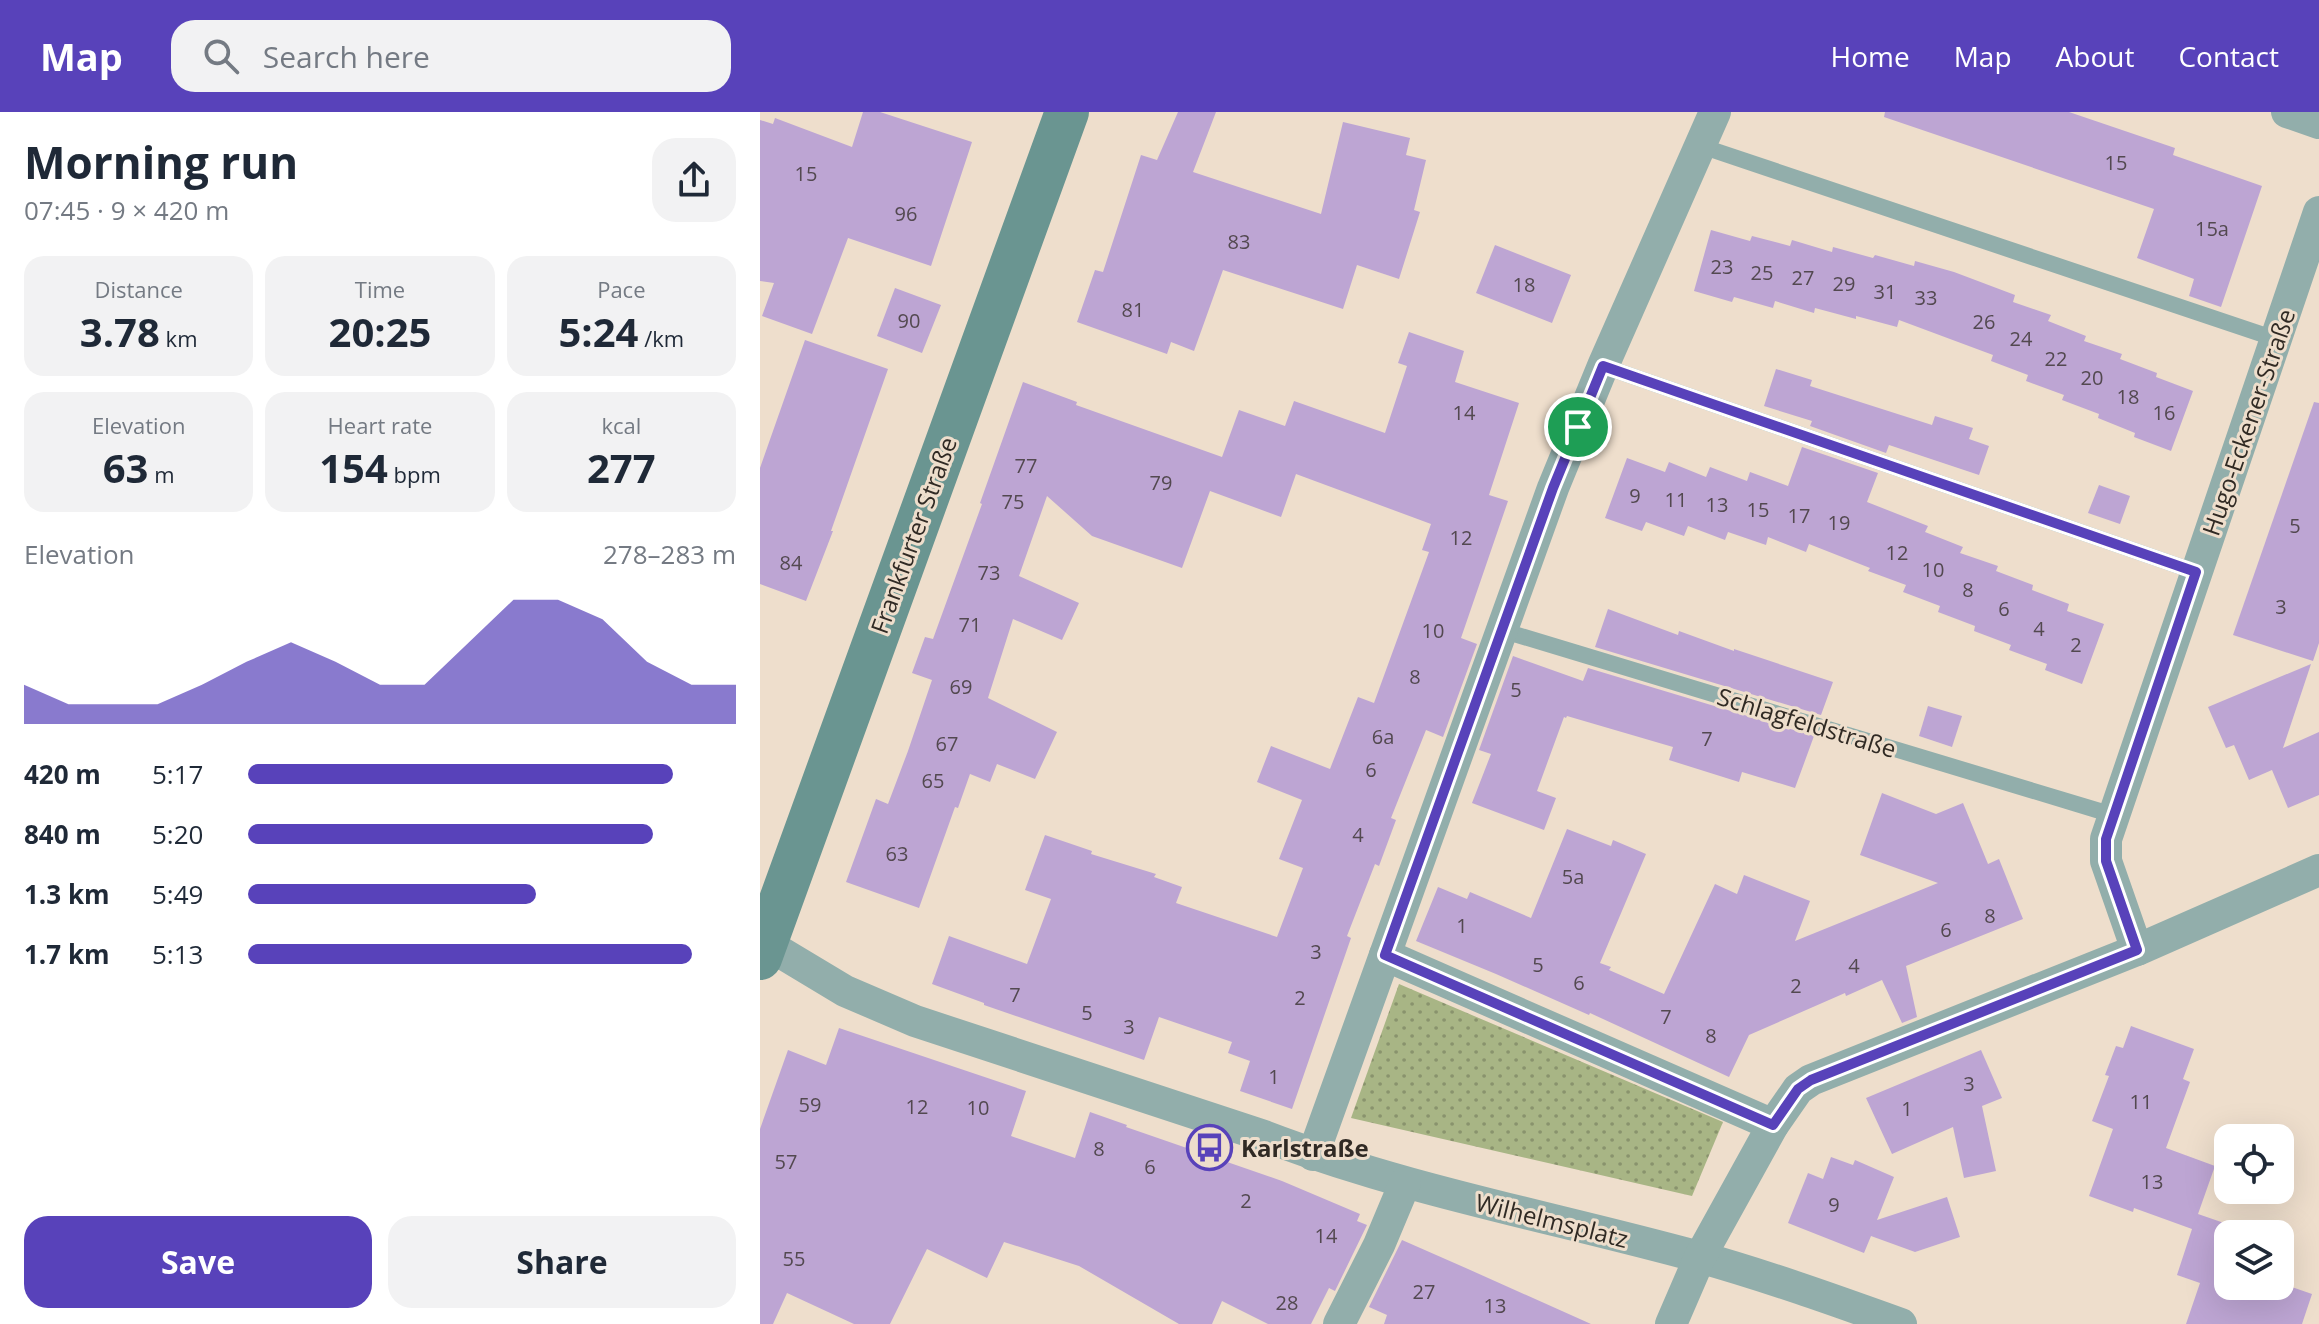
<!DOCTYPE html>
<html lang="en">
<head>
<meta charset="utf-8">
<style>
  :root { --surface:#fff; --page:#f2f2f3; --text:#1f2937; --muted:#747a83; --accent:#5842ba }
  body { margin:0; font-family:"Open Sans",sans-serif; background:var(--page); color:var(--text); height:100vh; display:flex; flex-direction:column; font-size:30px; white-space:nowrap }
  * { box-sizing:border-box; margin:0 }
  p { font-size:26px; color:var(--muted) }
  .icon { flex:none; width:44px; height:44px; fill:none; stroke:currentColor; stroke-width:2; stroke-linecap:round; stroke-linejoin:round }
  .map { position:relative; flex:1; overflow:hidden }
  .side { display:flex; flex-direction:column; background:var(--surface); width:760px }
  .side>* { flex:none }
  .fabs { position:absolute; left:1454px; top:1012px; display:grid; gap:16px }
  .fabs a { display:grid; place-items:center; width:80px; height:80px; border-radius:16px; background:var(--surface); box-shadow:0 8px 32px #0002; font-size:40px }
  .pin { position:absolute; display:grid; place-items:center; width:68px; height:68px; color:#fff; margin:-34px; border:4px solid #fff; border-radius:50%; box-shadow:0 2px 8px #0007 }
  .round { display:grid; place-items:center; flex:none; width:84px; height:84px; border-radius:24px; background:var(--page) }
  .summary { display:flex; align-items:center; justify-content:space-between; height:136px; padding:0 24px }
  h1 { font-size:44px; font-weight:700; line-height:60px }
  .stats { display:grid; grid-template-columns:repeat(3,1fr); gap:12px; height:136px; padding:8px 24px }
  .stats div { display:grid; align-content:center; border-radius:20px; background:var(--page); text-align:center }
  .stats b { font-size:40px; font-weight:700 }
  .stats small { font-size:22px; font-weight:400 }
  .stats p { font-size:22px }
  .chart { height:224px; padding:16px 24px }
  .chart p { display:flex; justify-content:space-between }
  .chart svg { width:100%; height:144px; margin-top:8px; fill:var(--accent); opacity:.7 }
  .button { display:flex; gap:16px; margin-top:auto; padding:16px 24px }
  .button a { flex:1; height:92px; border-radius:24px; background:var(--accent); color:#fff; font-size:32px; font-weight:700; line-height:92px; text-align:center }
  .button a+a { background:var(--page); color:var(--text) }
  ul { padding:0 24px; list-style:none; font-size:26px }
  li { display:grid; grid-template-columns:128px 96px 1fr; align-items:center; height:60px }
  li i { height:20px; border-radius:10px; background:var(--accent) }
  header { display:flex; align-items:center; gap:48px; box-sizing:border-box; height:112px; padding:0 40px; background:var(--accent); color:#fff }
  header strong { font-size:38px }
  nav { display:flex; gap:44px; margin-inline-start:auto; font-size:28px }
  .search { width:560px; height:72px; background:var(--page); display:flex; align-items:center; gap:20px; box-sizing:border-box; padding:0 28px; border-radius:24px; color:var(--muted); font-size:30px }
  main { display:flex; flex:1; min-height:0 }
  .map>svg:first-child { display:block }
  .park { fill:url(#park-dots) }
  .building { fill:#bda5d3 }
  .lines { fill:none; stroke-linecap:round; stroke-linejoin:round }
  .lane { stroke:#92aeab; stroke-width:16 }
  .street { stroke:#92aeab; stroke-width:32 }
  .secondary { stroke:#6a9591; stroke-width:44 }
  .route-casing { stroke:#fff; stroke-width:16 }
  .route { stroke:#5842ba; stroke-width:10 }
  .labels { text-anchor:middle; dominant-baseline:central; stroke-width:6; stroke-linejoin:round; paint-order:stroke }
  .number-label { font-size:20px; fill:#534950 }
  .street-label { font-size:24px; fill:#302a24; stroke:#eedecc }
  .poi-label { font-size:24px; font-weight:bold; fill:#302a24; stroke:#eedecc; text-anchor:start }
</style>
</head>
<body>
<header>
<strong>Map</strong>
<div class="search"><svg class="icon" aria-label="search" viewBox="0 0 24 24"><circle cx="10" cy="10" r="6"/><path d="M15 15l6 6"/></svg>Search here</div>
<nav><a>Home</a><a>Map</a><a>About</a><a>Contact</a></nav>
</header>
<main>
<section class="side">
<div class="summary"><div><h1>Morning run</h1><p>07:45 · 9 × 420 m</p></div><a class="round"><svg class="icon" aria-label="share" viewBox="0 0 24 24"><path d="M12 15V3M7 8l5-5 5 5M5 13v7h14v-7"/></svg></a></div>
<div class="stats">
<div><p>Distance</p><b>3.78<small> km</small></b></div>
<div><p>Time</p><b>20:25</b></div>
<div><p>Pace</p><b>5:24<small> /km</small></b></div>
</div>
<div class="stats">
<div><p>Elevation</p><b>63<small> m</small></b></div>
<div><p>Heart rate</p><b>154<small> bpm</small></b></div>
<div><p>kcal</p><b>277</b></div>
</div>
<div class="chart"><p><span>Elevation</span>278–283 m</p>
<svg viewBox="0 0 160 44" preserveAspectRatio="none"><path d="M0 44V32L10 38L20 38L30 38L40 32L50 25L60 19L70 25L80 32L90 32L100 19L110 6L120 6L130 12L140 25L150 32L160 32V44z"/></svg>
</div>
<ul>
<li><b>420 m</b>5:17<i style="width:87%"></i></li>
<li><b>840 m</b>5:20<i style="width:83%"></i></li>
<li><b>1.3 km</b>5:49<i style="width:59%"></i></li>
<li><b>1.7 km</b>5:13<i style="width:91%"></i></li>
</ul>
<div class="button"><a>Save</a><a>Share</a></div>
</section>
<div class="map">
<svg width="1559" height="1212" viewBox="0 0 1559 1212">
  <defs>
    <pattern id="park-dots" width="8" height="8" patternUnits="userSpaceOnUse" patternTransform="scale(2)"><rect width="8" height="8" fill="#a8b585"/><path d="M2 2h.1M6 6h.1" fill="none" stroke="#89936d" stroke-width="1.8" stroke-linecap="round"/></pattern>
  </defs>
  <rect width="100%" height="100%" fill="#eedecc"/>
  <polygon class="park" points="639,872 963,1010 932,1084 591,1006"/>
  <g class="building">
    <polygon points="103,0 120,0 212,30 171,154 88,126 52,222 2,204 14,171 0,169 0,8 13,12 15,6 92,35"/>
    <polygon points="418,0 456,0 433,60 561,102 583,10 650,26 646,43 666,48 654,98 660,100 639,167 597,153 583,197 463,158 434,239 411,230 407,242 317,210 335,158 343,160 381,43 397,48"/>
    <polygon points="1125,0 1309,0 1415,36 1413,43 1502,74 1461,195 1429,184 1434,167 1377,146 1394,97 1124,5"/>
    <polygon points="951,118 990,129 992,124 1030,134 1032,128 1072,140 1073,135 1113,146 1115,143 1154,154 1155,149 1194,160 1255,183 1253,190 1291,203 1288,209 1326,224 1324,229 1362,242 1360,247 1397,261 1396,265 1433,279 1411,339 1374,325 1375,321 1338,306 1339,302 1302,288 1304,283 1266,269 1268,263 1231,249 1233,243 1139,208 1137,215 1096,204 1096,207 1055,196 1054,201 1015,189 1013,196 974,185 972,190 934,179"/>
    <polygon points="735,133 811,163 792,211 716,181"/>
    <polygon points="135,176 181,193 162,241 117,224"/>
    <polygon points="649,220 704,239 695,270 759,291 729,383 748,389 701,526 717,532 683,625 666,618 631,706 636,708 619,754 615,752 587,824 591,826 532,997 480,979 490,949 468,941 472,930 399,905 384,948 224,893 224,891 172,872 189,824 267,852 291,787 265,778 285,723 332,739 331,742 396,762 394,765 422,775 416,791 517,825 543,756 519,747 542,688 497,670 511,634 570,657 598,585 614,591 669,440 662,438 671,412 536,362 521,405 450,379 422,456 332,424 287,384 259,464 319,491 302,528 253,507 228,586 297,620 275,667 237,652 230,670 210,662 198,696 195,695 159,796 86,770 116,687 128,692 148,639 172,568 152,561 165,525 173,527 222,392 220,391 263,270 317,290 316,293 462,345 479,298 525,314 534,289 625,321 647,254 638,251"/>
    <polygon points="45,228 128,257 71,419 73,419 46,489 0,472 0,356"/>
    <polygon points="1016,257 1052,268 1050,274 1172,313 1175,304 1213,316 1209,327 1229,334 1219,363 1129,333 1126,341 1050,314 1052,309 1004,294"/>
    <polygon points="1554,290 1559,291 1559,531 1553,549 1473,523"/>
    <polygon points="1042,335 1118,361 1107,390 1168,414 1165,420 1203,435 1200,441 1238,454 1236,459 1273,473 1272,478 1309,492 1307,499 1344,512 1322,572 1285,558 1287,552 1249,538 1251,533 1214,519 1215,514 1178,500 1180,494 1143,480 1146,473 1108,459 1110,456 1049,432 1046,440 1008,425 1006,433 968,420 965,428 928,414 924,424 886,410 882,419 845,406 867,346 905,360 909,350 946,365 950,355 987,369 990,360 1028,374"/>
    <polygon points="1339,373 1370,384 1360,412 1328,401"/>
    <polygon points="848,497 918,523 919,519 974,539 974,537 1073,570 1061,603 835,535"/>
    <polygon points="753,544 823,569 828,556 1054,624 1035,676 982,660 979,670 909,648 913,635 807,604 806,606 804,605 777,679 796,686 784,718 712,691 731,642 719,638"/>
    <polygon points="1551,552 1523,636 1559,620 1559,683 1528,696 1512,658 1489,668 1474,633 1466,636 1448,595"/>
    <polygon points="1168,594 1202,604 1192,635 1159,624"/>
    <polygon points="1122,681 1176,702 1203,691 1228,752 1239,747 1263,807 1146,854 1157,905 1142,911 1122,868 1086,884 1085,881 989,923 969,965 830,901 829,903 736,862 656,829 678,775 707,787 710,780 771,806 807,717 851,734 853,728 886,742 840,851 851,855 849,858 904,882 955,772 977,782 984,763 1050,789 1035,829 1178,771 1100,743"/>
    <polygon points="1371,914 1434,937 1423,967 1430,970 1406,1036 1455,1054 1438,1102 1493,1121 1468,1122 1468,1174 1520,1174 1520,1171 1552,1182 1542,1212 1426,1212 1440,1171 1417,1163 1433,1114 1432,1117 1374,1096 1373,1100 1329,1084 1353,1017 1332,1009 1349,964 1345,963 1356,934 1363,936"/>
    <polygon points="79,916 266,979 251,1024 315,1046 330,1000 367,1013 366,1015 522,1069 600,1102 597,1109 607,1113 575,1179 569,1176 551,1212 508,1212 462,1189 452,1212 419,1212 319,1154 244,1130 227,1166 167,1137 130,1212 94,1212 27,1181 13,1212 0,1212 0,1017 28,938 66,953"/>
    <polygon points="1221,938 1242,986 1222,994 1236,1059 1204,1066 1193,1015 1132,1042 1106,986"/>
    <polygon points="1071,1045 1093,1053 1095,1048 1134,1065 1117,1108 1187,1085 1200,1125 1155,1140 1111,1124 1104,1141 1028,1111 1048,1061 1063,1067"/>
    <polygon points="642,1128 708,1157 831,1212 624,1212 627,1203 609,1195"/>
  </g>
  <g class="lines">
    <g class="lane">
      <polyline points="941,34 1516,227"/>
      <polyline points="843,254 1436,460"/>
      <polyline points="741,518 1353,703"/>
    </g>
    <g class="street">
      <polyline points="1527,0 1559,11"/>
      <path d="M0,828L85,879L155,909L504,1024C645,1078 793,1105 939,1145C1007,1164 1074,1188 1141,1212"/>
      <polyline points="1377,838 1346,749 1346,727 1559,100"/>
      <polyline points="625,843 1013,1013"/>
      <polyline points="553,1043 793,376 843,254 955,0"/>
      <polyline points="579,1212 619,1133 645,1071"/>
      <polyline points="911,1212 940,1145 1013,1013 1038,977 1051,968 1377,838 1559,758"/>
    </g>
    <polyline class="secondary" points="0,846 307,0"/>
  </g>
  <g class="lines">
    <defs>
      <polygon id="route" points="843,254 1436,460 1346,727 1346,749 1377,838 1051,968 1038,977 1013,1013 625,843 793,376"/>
    </defs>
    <use href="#route" class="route-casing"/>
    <use href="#route" class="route"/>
  </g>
  <defs>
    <symbol id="bus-ring" viewBox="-11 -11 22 22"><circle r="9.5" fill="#eedecc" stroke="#5842ba" stroke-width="1.5"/><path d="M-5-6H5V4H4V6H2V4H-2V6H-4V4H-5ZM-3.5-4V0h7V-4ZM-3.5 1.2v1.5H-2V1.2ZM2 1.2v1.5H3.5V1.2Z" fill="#5842ba"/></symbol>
  </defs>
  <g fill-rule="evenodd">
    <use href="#bus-ring" x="424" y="1010" width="51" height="51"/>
  </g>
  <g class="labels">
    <g class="number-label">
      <text x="1356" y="50">15</text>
      <text x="46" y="61">15</text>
      <text x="146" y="101">96</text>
      <text x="1452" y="116">15a</text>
      <text x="479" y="129">83</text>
      <text x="962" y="154">23</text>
      <text x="1002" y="160">25</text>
      <text x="1043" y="165">27</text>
      <text x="1084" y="171">29</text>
      <text x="764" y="172">18</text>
      <text x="1125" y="179">31</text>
      <text x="1166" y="185">33</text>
      <text x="373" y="197">81</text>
      <text x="149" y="208">90</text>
      <text x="1224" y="209">26</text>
      <text x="1261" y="226">24</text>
      <text x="1296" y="246">22</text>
      <text x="1332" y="265">20</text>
      <text x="1368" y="284">18</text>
      <text x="704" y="300">14</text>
      <text x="1404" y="300">16</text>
      <text x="266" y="353">77</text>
      <text x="401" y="370">79</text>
      <text x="875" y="383">9</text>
      <text x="916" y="387">11</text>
      <text x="253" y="389">75</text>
      <text x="957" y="392">13</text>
      <text x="998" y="397">15</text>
      <text x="1039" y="403">17</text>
      <text x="1079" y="410">19</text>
      <text x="1535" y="413">5</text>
      <text x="701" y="425">12</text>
      <text x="1137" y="440">12</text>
      <text x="31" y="450">84</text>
      <text x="1173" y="457">10</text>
      <text x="229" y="460">73</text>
      <text x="1208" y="477">8</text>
      <text x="1521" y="494">3</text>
      <text x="1244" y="496">6</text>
      <text x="210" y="512">71</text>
      <text x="1279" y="516">4</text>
      <text x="673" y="518">10</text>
      <text x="1316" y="532">2</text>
      <text x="655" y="564">8</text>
      <text x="201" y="574">69</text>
      <text x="756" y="577">5</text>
      <text x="623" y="624">6a</text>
      <text x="947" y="626">7</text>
      <text x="187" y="631">67</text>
      <text x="611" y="657">6</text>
      <text x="173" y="668">65</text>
      <text x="598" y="722">4</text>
      <text x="137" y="741">63</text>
      <text x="813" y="764">5a</text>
      <text x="1230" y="803">8</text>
      <text x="702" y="813">1</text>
      <text x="1186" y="817">6</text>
      <text x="556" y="839">3</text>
      <text x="778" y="852">5</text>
      <text x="1094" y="853">4</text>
      <text x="819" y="870">6</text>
      <text x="1036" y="873">2</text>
      <text x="255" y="882">7</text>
      <text x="540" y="885">2</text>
      <text x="327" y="900">5</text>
      <text x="906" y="904">7</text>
      <text x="369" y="914">3</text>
      <text x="951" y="923">8</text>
      <text x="514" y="964">1</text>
      <text x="1209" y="971">3</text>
      <text x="1381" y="989">11</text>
      <text x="50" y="992">59</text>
      <text x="157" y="994">12</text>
      <text x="218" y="995">10</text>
      <text x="1147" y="996">1</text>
      <text x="339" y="1036">8</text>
      <text x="26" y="1049">57</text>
      <text x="390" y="1054">6</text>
      <text x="1392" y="1069">13</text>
      <text x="486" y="1088">2</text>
      <text x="1074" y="1092">9</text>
      <text x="566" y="1123">14</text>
      <text x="34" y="1146">55</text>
      <text x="664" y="1179">27</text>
      <text x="527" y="1190">28</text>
      <text x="735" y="1193">13</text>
    </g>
    <g class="street-label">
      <text transform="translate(1488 310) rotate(-71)">Hugo-Eckener-Straße</text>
      <text transform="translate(153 423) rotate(-70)">Frankfurter Straße</text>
      <text transform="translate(1047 610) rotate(17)">Schlagfeldstraße</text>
      <text transform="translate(792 1108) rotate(14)">Wilhelmsplatz</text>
    </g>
    <g class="poi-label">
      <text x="481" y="1035">Karlstraße</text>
    </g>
  </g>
</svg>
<div class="fabs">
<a><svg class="icon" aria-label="locate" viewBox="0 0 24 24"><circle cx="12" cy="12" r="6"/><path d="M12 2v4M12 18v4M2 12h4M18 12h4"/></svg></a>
<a><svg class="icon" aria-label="layers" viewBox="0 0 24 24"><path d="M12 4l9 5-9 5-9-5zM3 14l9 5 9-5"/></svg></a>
</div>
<div class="pin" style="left:818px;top:315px;background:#1e9e55"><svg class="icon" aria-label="arrive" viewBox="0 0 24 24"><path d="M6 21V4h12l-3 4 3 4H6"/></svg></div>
</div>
</main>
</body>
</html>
